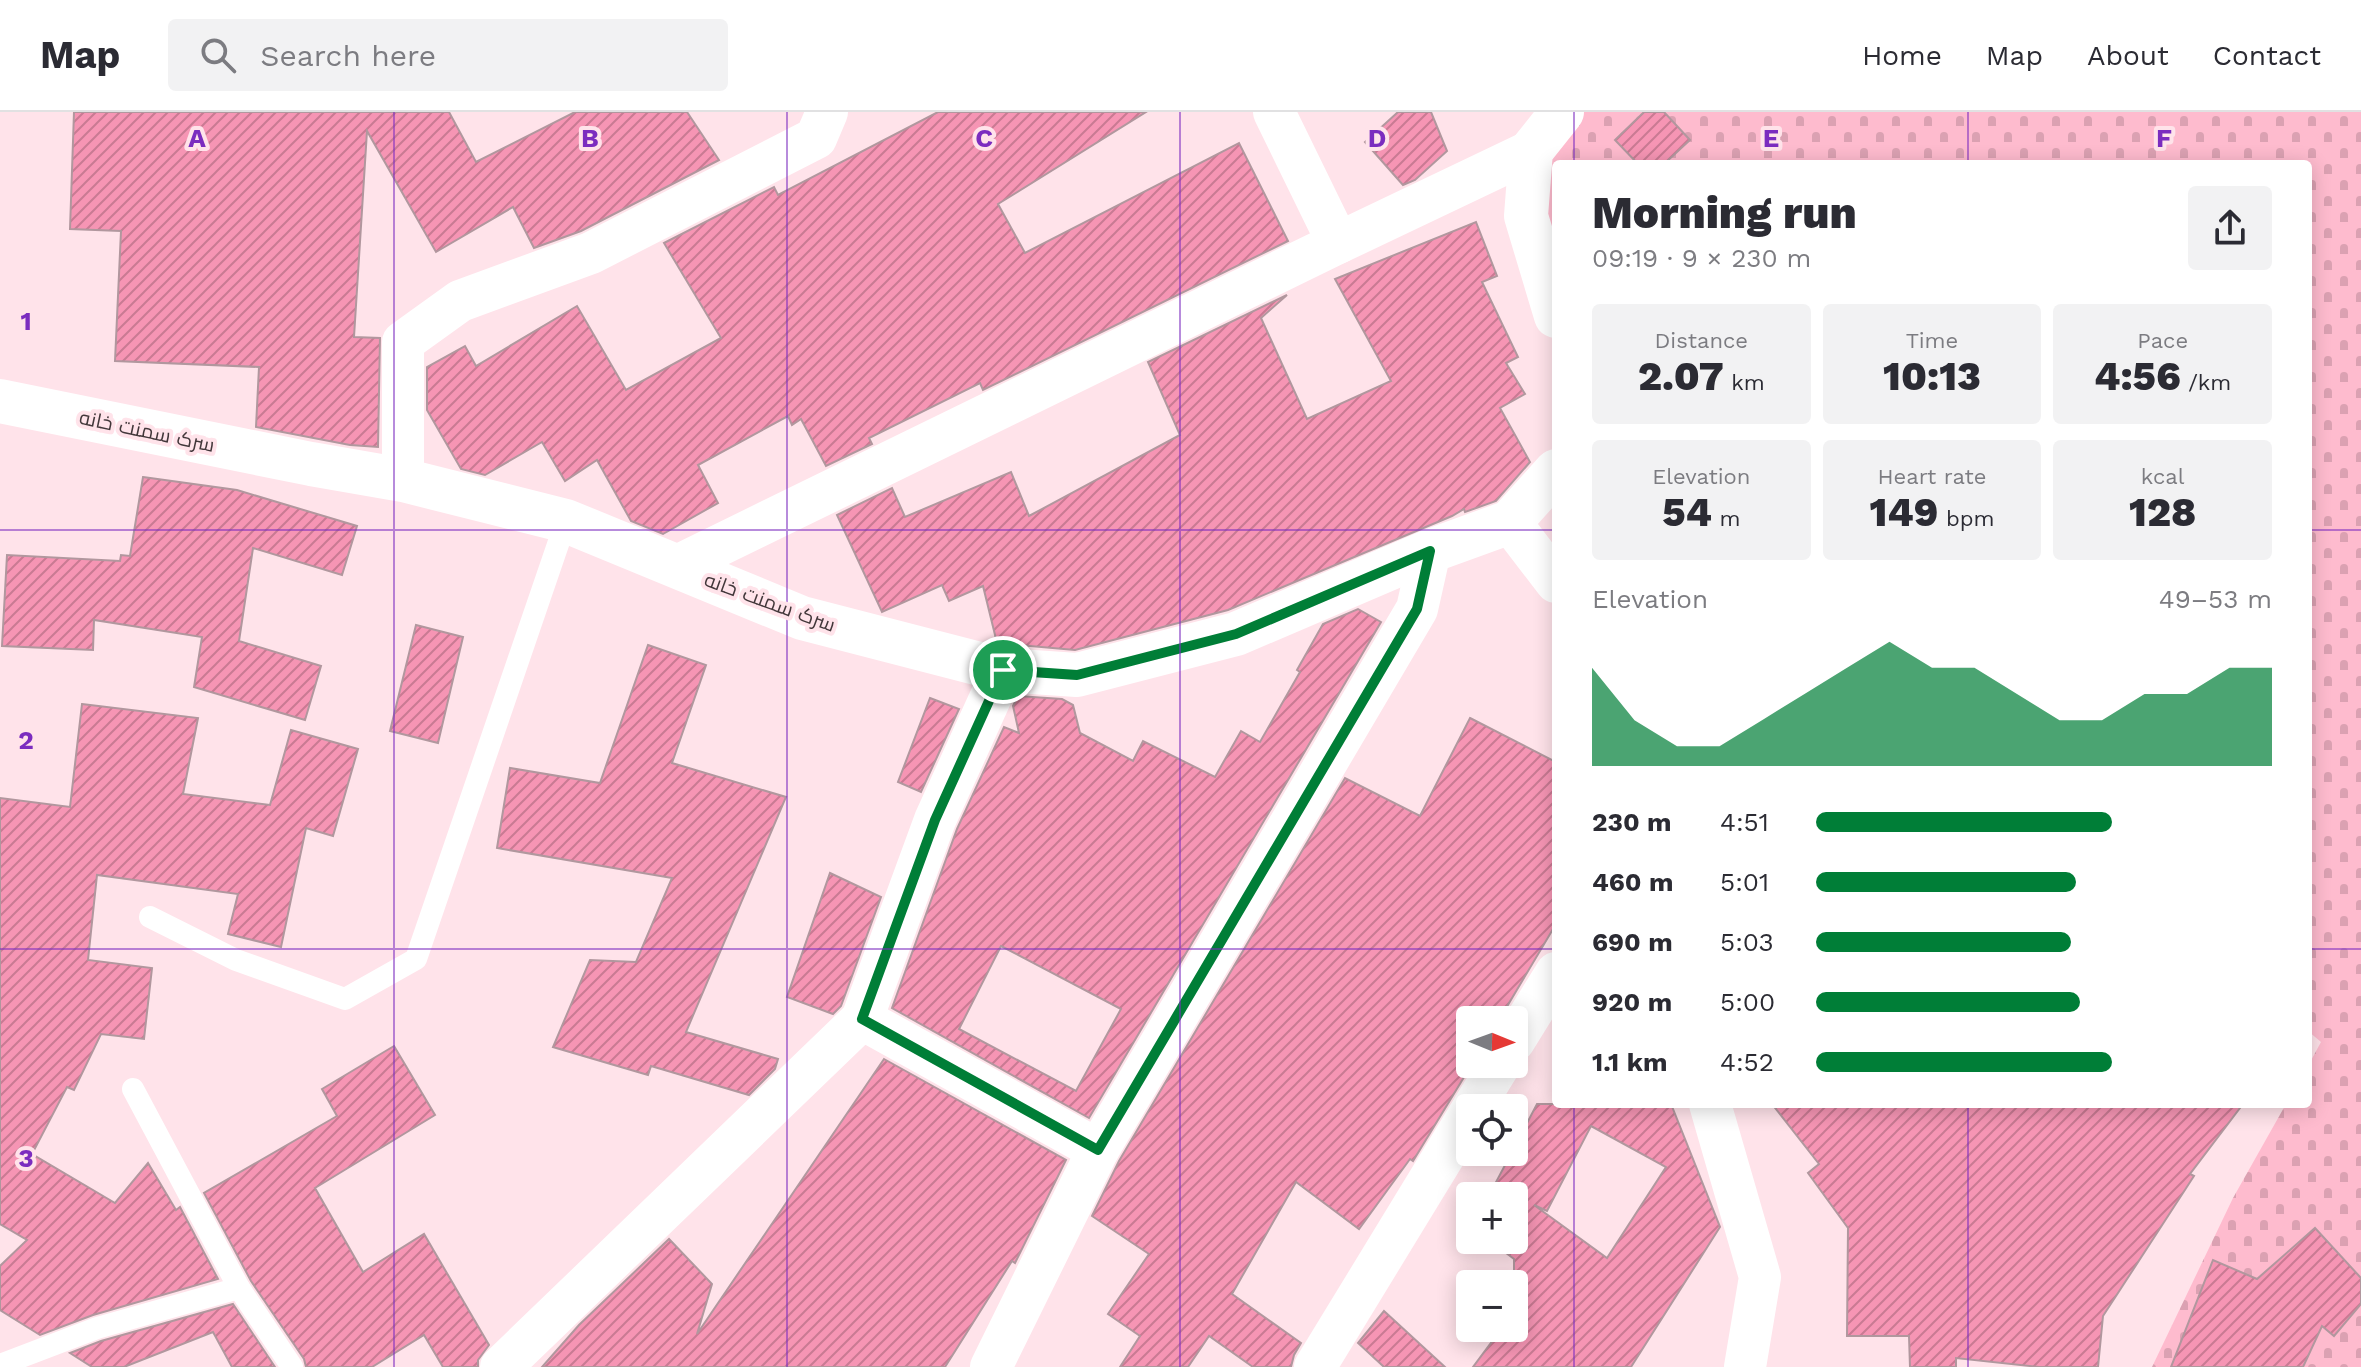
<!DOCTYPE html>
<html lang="en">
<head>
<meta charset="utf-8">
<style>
  :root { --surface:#fff; --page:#f2f2f3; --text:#2b2b33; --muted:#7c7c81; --line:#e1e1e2; --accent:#007e37 }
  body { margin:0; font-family:"Work Sans",Cairo,sans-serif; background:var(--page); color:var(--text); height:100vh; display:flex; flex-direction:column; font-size:30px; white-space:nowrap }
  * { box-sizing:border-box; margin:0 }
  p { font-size:26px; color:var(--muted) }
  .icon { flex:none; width:44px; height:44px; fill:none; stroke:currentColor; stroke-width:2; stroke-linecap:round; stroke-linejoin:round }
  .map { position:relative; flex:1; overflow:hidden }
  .details { position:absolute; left:1552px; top:48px; width:760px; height:948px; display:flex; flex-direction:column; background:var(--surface); border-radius:8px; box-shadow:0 4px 20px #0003 }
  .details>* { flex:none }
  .needle { width:52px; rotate:91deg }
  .buttons { position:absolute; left:1456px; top:894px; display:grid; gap:16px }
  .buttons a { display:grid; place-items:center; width:72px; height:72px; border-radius:8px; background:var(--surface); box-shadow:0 4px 20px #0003; font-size:40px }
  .pin { position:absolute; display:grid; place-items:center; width:68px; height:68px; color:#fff; margin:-34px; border:4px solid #fff; border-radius:50%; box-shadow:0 2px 8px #0007 }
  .round { display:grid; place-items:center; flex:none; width:84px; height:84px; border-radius:8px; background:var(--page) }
  .summary { display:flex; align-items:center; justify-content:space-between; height:136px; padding:0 40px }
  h1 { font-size:44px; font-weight:800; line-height:60px }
  .metrics { display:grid; grid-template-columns:repeat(3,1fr); gap:12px; height:136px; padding:8px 40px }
  .metrics div { display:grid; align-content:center; border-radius:8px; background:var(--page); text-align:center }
  .metrics b { font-size:40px; font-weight:800 }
  .metrics small { font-size:22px; font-weight:400 }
  .metrics p { font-size:22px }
  .chart { height:224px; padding:16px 40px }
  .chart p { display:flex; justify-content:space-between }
  .chart svg { width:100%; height:144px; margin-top:8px; fill:var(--accent); opacity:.7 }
  ul { padding:0 40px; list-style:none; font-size:26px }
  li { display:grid; grid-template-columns:128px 96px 1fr; align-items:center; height:60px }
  li i { height:20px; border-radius:10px; background:var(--accent) }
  header { display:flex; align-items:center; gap:48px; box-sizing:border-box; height:112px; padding:0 40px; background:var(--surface); border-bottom:2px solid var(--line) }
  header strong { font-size:38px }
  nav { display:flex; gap:44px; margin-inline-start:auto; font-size:28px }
  .search { width:560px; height:72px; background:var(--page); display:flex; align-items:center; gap:20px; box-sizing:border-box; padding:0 28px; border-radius:8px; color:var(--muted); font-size:30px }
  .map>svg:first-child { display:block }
  .cemetery { fill:url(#cemetery-stones) }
  .building { fill:url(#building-hatch); stroke:#b1979e; stroke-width:2; fill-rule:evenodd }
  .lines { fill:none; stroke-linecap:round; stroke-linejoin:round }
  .service { stroke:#fff; stroke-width:22 }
  .minor { stroke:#fff; stroke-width:42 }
  .tertiary { stroke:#fff; stroke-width:44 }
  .route-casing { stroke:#fff; stroke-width:16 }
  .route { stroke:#007e37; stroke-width:10 }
  .grid { fill:none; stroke:#7b2cbf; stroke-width:2; stroke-opacity:0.55 }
  .labels { text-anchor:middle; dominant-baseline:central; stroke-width:8; stroke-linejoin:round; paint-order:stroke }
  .street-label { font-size:20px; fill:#42373a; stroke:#ffe3ea }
  .grid-label { font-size:26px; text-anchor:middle; font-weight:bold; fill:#7b2cbf; stroke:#ffe3ea; stroke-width:8; stroke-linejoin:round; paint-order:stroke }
</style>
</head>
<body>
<header>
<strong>Map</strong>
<div class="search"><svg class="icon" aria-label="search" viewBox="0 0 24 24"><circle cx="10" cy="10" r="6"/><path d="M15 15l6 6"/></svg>Search here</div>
<nav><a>Home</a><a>Map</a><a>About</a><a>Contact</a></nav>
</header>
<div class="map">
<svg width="2361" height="1255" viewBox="0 0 2361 1255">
  <defs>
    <pattern id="cemetery-stones" width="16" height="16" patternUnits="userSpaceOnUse" patternTransform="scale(2)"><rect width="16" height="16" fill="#febbce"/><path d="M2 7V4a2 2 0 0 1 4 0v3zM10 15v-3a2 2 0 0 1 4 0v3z" fill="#dba1b2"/></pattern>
    <pattern id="building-hatch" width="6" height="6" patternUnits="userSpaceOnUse" patternTransform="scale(2)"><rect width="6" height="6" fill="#f695b4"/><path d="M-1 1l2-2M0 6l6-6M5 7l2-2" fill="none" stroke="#c97a93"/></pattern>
  </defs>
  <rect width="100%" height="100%" fill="#ffe3ea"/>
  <polygon class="cemetery" points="1562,0 2361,0 2361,1255 2152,1255 2233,1086 2286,992 2308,992 2308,954 2321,930 2308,919 2308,52 1556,52 1556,204 1531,39"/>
  <g class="building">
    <polygon points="74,0 449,0 476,50 575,0 687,0 719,48 581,119 534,136 513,95 436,140 367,19 354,225 380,226 378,335 350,333 256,315 259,255 115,249 121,119 70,117"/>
    <polygon points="938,0 1146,0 998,92 1025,141 1239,31 1288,129 983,278 980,271 869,326 872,332 826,354 801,307 792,313 788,304 698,353 718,391 663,422 631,409 597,348 565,369 542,330 485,363 461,357 427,298 427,255 465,234 476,254 577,194 626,278 721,226 664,131 774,75 778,83"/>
    <polygon points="1398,0 1431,0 1447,39 1415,68 1403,73 1365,30"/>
    <polygon points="1644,0 1664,0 1690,28 1664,52 1638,52 1615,28"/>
    <polygon points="1476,110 1497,164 1482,170 1518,245 1506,251 1525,282 1500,296 1530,350 1496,389 1465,400 1464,397 1452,404 1228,498 1075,538 997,531 983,474 949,489 942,473 882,500 837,403 892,376 905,405 1011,360 1029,404 1180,323 1148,250 1287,183 1261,206 1307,307 1391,269 1335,167"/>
    <polygon points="143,365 237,378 357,414 342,463 253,436 239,529 321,554 305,608 194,575 202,525 94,508 93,538 2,534 7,443 120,449 121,443 130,444"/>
    <path d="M1358,497L1381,510L1089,1006L892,896L957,717L1004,615L1019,621L1013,594L1018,584L1062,587L1073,593L1080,621L1133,649L1143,629L1215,665L1241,619L1260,630L1300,560L1297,558L1323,512ZM1001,834L1121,897L1076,979L959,917Z"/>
    <polygon points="416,513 463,525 438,631 390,619"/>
    <polygon points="648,533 706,553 672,651 786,685 686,920 778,947 775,957 749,983 651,954 648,963 553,935 590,848 636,850 672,766 497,736 510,656 600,671"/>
    <polygon points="930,586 959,597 921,680 898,670"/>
    <polygon points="82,592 198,606 183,682 270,693 291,618 358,637 333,724 306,716 281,835 228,822 238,782 97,763 88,848 152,856 144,927 101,922 74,978 67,975 32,1042 115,1091 148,1051 176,1098 180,1095 218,1167 93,1203 40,1223 0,1198 0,1154 27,1128 0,1112 0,686 70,695"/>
    <polygon points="1470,606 1556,650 1556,812 1499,908 1470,908 1470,952 1472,952 1413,1049 1410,1047 1359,1117 1296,1070 1232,1182 1301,1231 1294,1243 1291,1255 1253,1255 1209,1224 1188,1255 1120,1255 1140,1224 1108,1202 1149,1142 1092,1104 1119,1049 1345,666 1420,704"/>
    <polygon points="830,761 881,785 841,894 833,902 787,885"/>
    <polygon points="394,934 435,1003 315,1076 363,1160 424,1122 489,1233 478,1248 478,1255 443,1255 424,1223 372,1255 306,1255 304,1247 251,1169 204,1081 337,1004 322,977"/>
    <polygon points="884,947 1066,1048 1015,1151 1012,1149 945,1255 542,1255 579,1213 669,1127 712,1172 697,1222"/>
    <path d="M1537,992H1671L1720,1115L1631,1255H1473L1502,1216H1514V1147L1493,1131L1495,1128H1514V1102L1524,1087L1495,1072L1512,1040H1514V1036ZM1591,1014L1666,1055L1607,1146L1534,1093L1547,1099Z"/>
    <polygon points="1772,992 2243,992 2190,1062 2194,1064 2103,1204 2098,1255 2039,1255 1956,1246 1956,1255 1910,1255 1909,1224 1847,1224 1848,1116 1808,1061 1819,1052"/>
    <polygon points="2315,1116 2361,1166 2361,1192 2334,1224 2322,1214 2303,1255 2171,1255 2213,1148 2257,1167"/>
    <polygon points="233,1192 275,1255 232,1255 213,1220 124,1255 92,1255 70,1241 101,1229"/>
    <polygon points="1384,1199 1445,1255 1384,1255 1358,1231"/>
  </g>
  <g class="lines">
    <g class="service">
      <polyline points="150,805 236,848 345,887 416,847 566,409"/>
      <polyline points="133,977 239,1176 292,1255"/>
      <polyline points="0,1253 97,1216 239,1176"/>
    </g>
    <g class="minor">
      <polyline points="1274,0 1338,131"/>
      <polyline points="403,368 403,230 460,189 591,141 816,26 827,0"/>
      <polyline points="1510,410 1556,470"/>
      <polyline points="677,454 1338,131 1531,39"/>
      <polyline points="862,907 935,708 1003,558"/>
      <polyline points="1514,929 1556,861"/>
      <polyline points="1710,992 1760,1165 1745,1255"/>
      <polyline points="1473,996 1500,952"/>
      <polyline points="501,1255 862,907 1098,1038"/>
      <polyline points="991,1255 1098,1038 1417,497 1430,439"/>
      <polyline points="1315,1255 1470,1001"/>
    </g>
    <g class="tertiary">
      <polyline points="1556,204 1526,104 1531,39 1562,0"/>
      <polyline points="0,289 311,352 403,368 566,409 802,506 1003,558 1077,563 1236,522 1430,439 1510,410 1556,359"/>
    </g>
  </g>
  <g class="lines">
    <defs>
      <polygon id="route" points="1430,439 1417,497 1098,1038 862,907 935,708 1003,558 1077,563 1236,522"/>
    </defs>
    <use href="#route" class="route-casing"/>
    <use href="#route" class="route"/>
  </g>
  <path class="grid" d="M394,0V1255M787,0V1255M1180,0V1255M1574,0V52M1968,0V52M0,418H1556M2308,418H2361M0,837H1556M2308,837H2361M1574,992V1255M1968,992V1255"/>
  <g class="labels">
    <g class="street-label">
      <text transform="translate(147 319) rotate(12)">سرک سمنت خانه</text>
      <text transform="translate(770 490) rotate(20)">سرک سمنت خانه</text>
    </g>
  </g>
  <g class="grid-label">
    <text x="197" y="35">A</text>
    <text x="590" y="35">B</text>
    <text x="984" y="35">C</text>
    <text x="1377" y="35">D</text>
    <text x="1771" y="35">E</text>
    <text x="2164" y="35">F</text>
    <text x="26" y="218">1</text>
    <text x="26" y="637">2</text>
    <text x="26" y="1055">3</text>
  </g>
</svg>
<div class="buttons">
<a><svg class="needle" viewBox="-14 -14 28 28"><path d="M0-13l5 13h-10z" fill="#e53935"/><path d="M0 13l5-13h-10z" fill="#7c7c81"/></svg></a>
<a><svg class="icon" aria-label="locate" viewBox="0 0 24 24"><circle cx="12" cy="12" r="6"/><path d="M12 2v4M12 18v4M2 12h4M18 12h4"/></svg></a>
<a>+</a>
<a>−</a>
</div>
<div class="pin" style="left:1003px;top:558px;background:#1e9e55"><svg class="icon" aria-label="arrive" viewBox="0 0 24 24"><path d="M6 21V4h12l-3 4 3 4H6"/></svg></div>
<section class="details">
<div class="summary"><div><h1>Morning run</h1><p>09:19 · 9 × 230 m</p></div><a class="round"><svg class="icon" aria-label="share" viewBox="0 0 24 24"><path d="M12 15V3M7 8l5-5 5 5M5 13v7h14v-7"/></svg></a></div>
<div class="metrics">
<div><p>Distance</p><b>2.07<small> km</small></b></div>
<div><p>Time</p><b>10:13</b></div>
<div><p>Pace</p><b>4:56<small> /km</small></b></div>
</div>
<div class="metrics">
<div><p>Elevation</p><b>54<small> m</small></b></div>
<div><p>Heart rate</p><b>149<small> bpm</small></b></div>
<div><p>kcal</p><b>128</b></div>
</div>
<div class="chart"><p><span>Elevation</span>49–53 m</p>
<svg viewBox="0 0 160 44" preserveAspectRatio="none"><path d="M0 44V14L10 30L20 38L30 38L40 30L50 22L60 14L70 6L80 14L90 14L100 22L110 30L120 30L130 22L140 22L150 14L160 14V44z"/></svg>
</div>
<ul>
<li><b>230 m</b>4:51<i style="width:65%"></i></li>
<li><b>460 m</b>5:01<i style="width:57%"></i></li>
<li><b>690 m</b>5:03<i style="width:56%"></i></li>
<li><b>920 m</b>5:00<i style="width:58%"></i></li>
<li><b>1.1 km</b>4:52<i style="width:65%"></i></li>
</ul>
</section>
</div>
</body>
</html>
